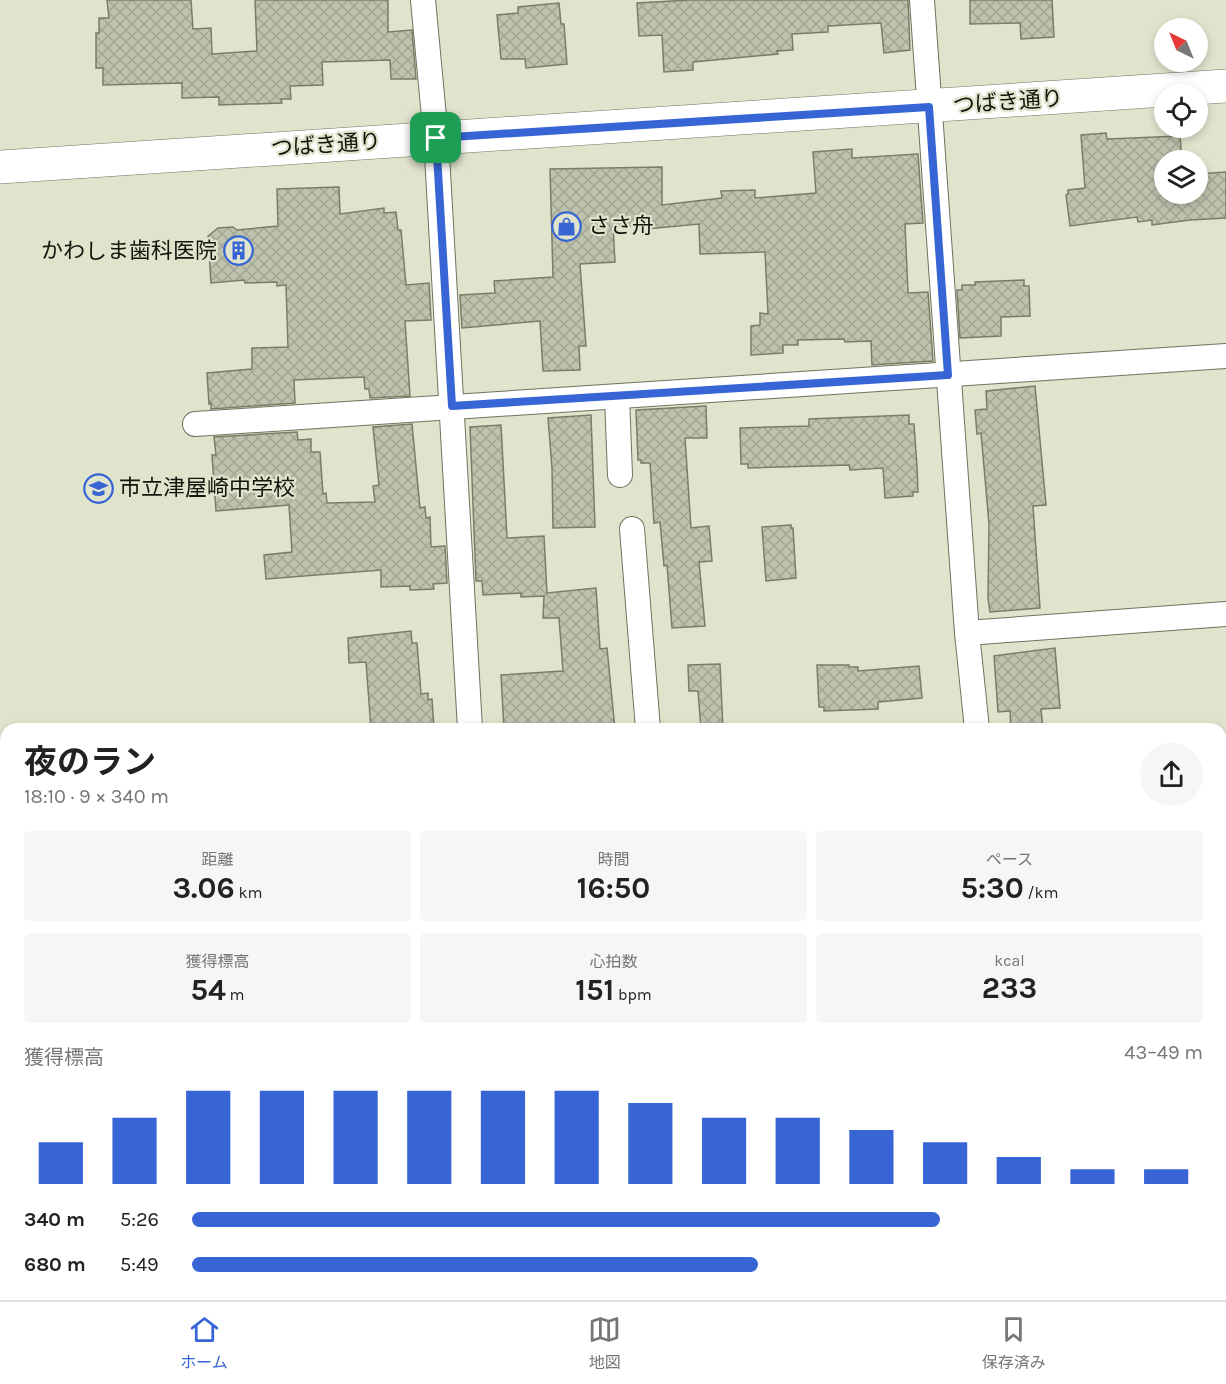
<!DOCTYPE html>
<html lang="ja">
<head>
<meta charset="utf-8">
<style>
  :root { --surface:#fff; --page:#f6f6f6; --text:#222; --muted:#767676; --line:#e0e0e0; --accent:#3865d6 }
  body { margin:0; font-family:Karla,"Noto Sans JP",sans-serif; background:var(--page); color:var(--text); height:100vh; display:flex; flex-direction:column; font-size:22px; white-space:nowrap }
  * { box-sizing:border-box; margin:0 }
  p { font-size:20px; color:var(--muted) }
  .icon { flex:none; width:33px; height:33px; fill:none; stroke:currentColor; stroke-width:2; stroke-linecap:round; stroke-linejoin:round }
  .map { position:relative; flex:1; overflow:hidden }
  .sheet { position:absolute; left:0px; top:723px; width:1227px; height:578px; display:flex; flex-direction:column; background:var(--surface); border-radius:18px 18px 0 0; box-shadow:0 3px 9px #0003 }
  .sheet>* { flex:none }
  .needle { width:39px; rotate:317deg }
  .buttons { position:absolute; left:1154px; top:18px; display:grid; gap:12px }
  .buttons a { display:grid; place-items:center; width:54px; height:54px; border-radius:50%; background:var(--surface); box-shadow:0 3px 9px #0003; font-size:30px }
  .pin { position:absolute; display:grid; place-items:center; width:51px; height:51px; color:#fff; margin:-26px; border-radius:12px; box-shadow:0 3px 9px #0006 }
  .round { display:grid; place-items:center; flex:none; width:63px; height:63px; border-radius:32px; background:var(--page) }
  .headline { display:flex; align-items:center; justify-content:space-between; height:102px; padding:0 24px }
  h1 { font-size:33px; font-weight:700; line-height:45px }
  .stats { display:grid; grid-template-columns:repeat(3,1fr); gap:9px; height:102px; padding:6px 24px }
  .stats div { display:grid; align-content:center; border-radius:6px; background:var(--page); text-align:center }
  .stats b { font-size:30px; font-weight:700 }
  .stats small { font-size:16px; font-weight:400 }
  .stats p { font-size:16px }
  .chart { height:168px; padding:12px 24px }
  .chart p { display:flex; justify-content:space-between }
  .chart svg { width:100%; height:108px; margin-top:6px; stroke:var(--accent); stroke-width:6 }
  ul { padding:0 24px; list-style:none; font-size:20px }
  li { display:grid; grid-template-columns:96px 72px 1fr; align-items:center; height:45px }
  li i { height:15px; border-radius:8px; background:var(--accent) }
  .menu { display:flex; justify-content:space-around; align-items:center; height:84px; border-top:2px solid var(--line); background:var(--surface); font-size:16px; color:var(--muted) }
  .menu a { display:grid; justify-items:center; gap:3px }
  .menu .active { color:var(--accent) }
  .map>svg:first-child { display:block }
  .building { fill:url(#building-cross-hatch); stroke:#7a7d68; stroke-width:1.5 }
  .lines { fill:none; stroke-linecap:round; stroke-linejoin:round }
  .street-casing { stroke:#6f735e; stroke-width:26 }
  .secondary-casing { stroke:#6f735e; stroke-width:34 }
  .street { stroke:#fff; stroke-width:24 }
  .secondary { stroke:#fff; stroke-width:33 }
  .route-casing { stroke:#fff; stroke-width:12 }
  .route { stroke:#3865d6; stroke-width:8 }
  .labels { text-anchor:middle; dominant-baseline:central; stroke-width:4.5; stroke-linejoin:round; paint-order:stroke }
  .street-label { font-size:22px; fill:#13140c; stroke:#e0e4cd }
  .poi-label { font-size:22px; fill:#13140c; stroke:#e0e4cd; text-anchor:start }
</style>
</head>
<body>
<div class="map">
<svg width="1226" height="1300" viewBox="0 0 1226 1300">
  <defs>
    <pattern id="building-cross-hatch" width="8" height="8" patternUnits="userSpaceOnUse" patternTransform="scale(1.5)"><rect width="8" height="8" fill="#bfc2ac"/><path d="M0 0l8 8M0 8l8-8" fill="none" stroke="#a3a693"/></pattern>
  </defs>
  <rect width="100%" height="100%" fill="#e0e4cd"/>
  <g class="building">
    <polygon points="107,0 191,0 193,29 211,28 212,54 257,51 255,0 388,0 388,32 412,30 416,79 391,79 390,60 322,62 323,85 290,86 291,99 281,99 282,103 219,105 219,97 182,98 182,83 103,85 103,68 96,68 96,33 99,33 99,18 109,18"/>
    <polygon points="690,0 908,0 910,50 884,53 881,23 828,26 828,32 792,34 793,50 777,51 778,54 693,62 693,70 664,72 662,35 639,36 637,3"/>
    <polygon points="970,0 1052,0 1054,37 1021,39 1020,23 970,24"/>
    <polygon points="559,3 561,24 564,24 567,64 526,68 525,59 501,59 497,15 518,13 518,7"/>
    <polygon points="1106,133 1107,139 1180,136 1182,160 1164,160 1164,194 1197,194 1197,174 1226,172 1226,218 1190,220 1152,225 1152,220 1138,222 1137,217 1070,226 1066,195 1068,194 1068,190 1085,188 1081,135"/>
    <polygon points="852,149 852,158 918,154 923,223 905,224 908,293 928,292 933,361 872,365 871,341 845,342 844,339 798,340 798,345 783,345 783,353 751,355 751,326 760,325 760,313 768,314 765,252 700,254 699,224 636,230 635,226 613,226 615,262 580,264 586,346 579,346 580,370 543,371 540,321 462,328 460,295 495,293 494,281 553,277 550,169 662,167 662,205 722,198 721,191 755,190 755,198 816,193 813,152"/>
    <polygon points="339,187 340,214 384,208 384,213 396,212 398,230 401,230 406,285 429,283 431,320 405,321 410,396 370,398 369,389 365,389 364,377 294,380 295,403 211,409 211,403 209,404 207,373 252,369 252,348 288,347 286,285 277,286 277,282 245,283 244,280 211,283 208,236 218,228 233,227 237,230 278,226 277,189"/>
    <polygon points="1024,280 1024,286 1029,286 1030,316 1001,317 1001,336 960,338 957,290 962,290 962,285 975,285 975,282"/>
    <polygon points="1035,386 1046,505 1033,506 1040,608 990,612 988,598 989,524 981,433 977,434 975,410 987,409 986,391"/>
    <polygon points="706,406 707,438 685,438 691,528 709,526 712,561 699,562 705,626 672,628 667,565 664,566 660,522 654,523 650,463 641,463 641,460 638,460 636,410"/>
    <polygon points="591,415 595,527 553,528 552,468 548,418"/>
    <polygon points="909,415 909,424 914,424 917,467 918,492 913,492 913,496 885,498 883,468 850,470 849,465 748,468 748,464 741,464 740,428 809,426 809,419"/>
    <polygon points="412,424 420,508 425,507 426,518 430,517 431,547 445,546 447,583 433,584 434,589 410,590 410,586 381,587 381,570 266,579 264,555 292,552 289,505 216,511 212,455 216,455 214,437 297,432 298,440 311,439 311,452 320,452 323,494 326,493 327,503 375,502 373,486 379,485 373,427"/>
    <polygon points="501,425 507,538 544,536 547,593 596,588 600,649 607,648 615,729 504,729 501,675 563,671 559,618 543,618 544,596 521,597 521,593 483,595 482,581 476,581 470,427"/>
    <polygon points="791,525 791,528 793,528 796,578 766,581 762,527"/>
    <polygon points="411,631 412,643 417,643 421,694 428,693 428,700 432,699 434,729 371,729 366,662 349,663 348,638"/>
    <polygon points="1055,648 1060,708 1041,709 1043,729 1011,729 1010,711 998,712 994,656"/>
    <polygon points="720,664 723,729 701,729 698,691 689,691 688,665"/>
    <polygon points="817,665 849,665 849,667 858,667 858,671 919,666 922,698 878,702 878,709 824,711 824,707 819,707"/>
  </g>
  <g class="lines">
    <defs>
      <g id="street">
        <polyline points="423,0 436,138 470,729"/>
        <polyline points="922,0 967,633 977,729"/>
        <polyline points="617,397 620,475"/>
        <polyline points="195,424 1226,356"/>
        <polyline points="632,529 648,729"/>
        <polyline points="967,633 1226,614"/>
        <polyline points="1221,874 1226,873"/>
        <polyline points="0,1054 6,1054"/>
        <polyline points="1221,1214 1226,1211"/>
        <polyline points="21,1294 21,1300"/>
        <polyline points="363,1294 363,1300"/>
        <polyline points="964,1300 965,1294"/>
        <polyline points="1062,1300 1072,1294"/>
      </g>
      <polyline id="secondary" points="0,167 1226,86"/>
    </defs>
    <use href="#street" class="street-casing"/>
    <use href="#secondary" class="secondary-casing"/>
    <use href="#street" class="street"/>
    <use href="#secondary" class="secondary"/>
  </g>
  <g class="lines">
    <defs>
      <polygon id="route" points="929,107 948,375 452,406 436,138"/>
    </defs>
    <use href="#route" class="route-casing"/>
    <use href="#route" class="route"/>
  </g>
  <defs>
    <symbol id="shop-ring" viewBox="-11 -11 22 22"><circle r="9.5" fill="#e0e4cd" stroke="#3865d6" stroke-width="1.5"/><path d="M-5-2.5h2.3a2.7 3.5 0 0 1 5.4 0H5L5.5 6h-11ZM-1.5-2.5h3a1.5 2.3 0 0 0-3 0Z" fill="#3865d6"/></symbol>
    <symbol id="building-ring" viewBox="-11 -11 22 22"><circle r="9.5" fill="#e0e4cd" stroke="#3865d6" stroke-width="1.5"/><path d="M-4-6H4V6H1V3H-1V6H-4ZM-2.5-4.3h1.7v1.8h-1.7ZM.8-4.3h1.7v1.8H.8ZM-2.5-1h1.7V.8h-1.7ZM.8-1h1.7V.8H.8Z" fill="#3865d6"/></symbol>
    <symbol id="school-ring" viewBox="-11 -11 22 22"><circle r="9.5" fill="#e0e4cd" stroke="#3865d6" stroke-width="1.5"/><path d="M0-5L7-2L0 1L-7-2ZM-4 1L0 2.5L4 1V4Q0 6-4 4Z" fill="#3865d6"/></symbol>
  </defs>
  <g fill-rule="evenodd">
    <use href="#shop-ring" x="550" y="210" width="33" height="33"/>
    <use href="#building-ring" x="222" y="234" width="33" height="33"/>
    <use href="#school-ring" x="82" y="472" width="33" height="33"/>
  </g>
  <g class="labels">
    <g class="street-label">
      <text transform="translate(1008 102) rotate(-4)">つばき通り</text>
      <text transform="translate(326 145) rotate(-4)">つばき通り</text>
    </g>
    <g class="poi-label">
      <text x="588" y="226">ささ舟</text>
      <text x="217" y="251" text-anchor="end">かわしま歯科医院</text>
      <text x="119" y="488">市立津屋崎中学校</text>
    </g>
  </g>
</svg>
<div class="buttons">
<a><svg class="needle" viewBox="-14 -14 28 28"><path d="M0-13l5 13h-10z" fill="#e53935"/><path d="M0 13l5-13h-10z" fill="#767676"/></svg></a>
<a><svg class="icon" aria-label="locate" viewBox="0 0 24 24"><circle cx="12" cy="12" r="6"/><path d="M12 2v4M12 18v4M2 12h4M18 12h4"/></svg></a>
<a><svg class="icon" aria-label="layers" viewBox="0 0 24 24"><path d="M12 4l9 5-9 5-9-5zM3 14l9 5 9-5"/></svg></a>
</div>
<div class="pin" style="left:436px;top:138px;background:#1e9e55"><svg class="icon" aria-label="arrive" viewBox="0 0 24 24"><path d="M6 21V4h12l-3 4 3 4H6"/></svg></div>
<section class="sheet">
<div class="headline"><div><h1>夜のラン</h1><p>18:10 · 9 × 340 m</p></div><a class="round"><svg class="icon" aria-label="share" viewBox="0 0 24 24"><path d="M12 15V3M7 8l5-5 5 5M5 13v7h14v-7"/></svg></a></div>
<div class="stats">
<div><p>距離</p><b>3.06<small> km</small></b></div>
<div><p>時間</p><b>16:50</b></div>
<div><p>ペース</p><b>5:30<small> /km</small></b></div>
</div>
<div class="stats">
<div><p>獲得標高</p><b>54<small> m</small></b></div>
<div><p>心拍数</p><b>151<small> bpm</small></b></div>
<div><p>kcal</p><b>233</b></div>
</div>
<div class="chart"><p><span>獲得標高</span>43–49 m</p>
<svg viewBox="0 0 160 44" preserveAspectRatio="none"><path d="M5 44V27M15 44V17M25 44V6M35 44V6M45 44V6M55 44V6M65 44V6M75 44V6M85 44V11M95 44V17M105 44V17M115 44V22M125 44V27M135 44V33M145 44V38M155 44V38"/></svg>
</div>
<ul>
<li><b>340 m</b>5:26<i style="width:74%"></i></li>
<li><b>680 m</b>5:49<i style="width:56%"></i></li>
</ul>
</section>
</div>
<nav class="menu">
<a class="active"><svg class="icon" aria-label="home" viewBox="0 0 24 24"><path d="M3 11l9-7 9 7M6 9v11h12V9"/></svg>ホーム</a>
<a><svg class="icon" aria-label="map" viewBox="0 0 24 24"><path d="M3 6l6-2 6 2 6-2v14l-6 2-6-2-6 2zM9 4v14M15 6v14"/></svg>地図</a>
<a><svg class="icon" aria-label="saved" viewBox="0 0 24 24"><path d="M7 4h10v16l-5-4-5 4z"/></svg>保存済み</a>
</nav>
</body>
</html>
